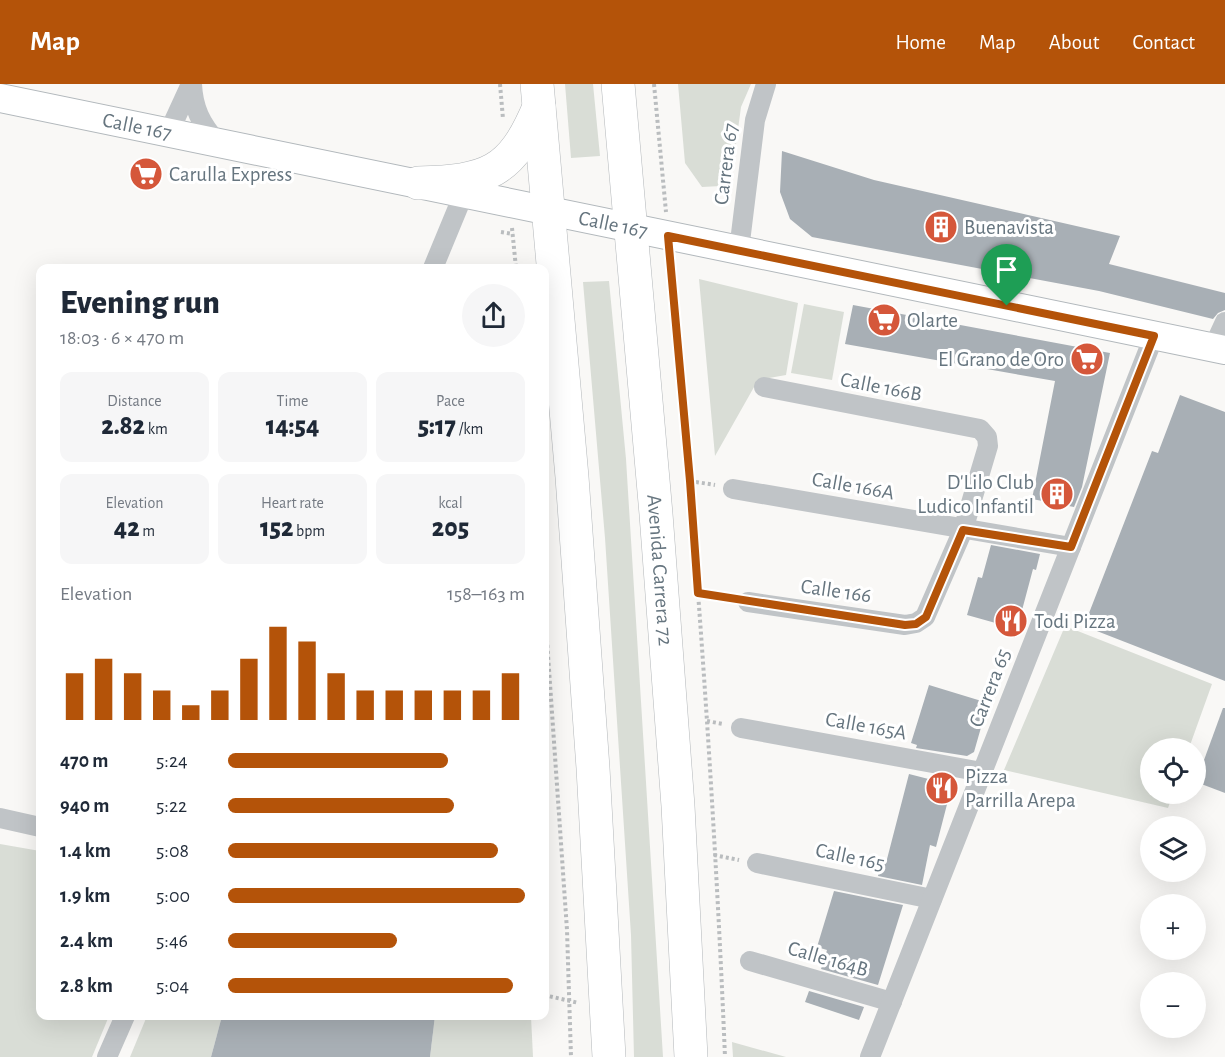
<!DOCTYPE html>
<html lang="en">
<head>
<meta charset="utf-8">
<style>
  :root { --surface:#fff; --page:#f6f6f7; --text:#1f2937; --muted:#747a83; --accent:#b45309 }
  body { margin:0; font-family:"Alegreya Sans",sans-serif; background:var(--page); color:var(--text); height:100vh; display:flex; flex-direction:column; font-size:22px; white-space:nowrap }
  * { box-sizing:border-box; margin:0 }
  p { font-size:20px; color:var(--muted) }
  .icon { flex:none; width:33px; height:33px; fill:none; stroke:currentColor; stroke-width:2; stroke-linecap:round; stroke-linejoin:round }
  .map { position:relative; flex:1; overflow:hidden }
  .panel { position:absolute; left:36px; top:180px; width:513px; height:756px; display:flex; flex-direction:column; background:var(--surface); border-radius:12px; box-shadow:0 6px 24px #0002 }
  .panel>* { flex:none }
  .tools { position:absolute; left:1140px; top:654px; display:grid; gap:12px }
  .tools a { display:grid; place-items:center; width:66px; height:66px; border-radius:50%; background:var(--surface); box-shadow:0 6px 24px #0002; font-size:30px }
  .pin { position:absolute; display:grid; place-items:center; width:51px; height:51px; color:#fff; margin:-62px -26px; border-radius:50% 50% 50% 0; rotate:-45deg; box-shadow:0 0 6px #0007 }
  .pin .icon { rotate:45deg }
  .round { display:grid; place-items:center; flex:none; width:63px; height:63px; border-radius:32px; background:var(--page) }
  .overview { display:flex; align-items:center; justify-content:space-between; height:102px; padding:0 24px }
  h1 { font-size:33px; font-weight:800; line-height:45px }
  .figures { display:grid; grid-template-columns:repeat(3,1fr); gap:9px; height:102px; padding:6px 24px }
  .figures div { display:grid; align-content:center; border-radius:12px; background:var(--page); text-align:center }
  .figures b { font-size:26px; font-weight:800 }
  .figures small { font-size:16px; font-weight:400 }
  .figures p { font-size:16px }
  .chart { height:168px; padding:12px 24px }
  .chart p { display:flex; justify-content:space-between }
  .chart svg { width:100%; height:108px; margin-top:6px; stroke:var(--accent); stroke-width:6 }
  ul { padding:0 24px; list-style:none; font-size:20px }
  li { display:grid; grid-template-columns:96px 72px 1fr; align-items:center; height:45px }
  li i { height:15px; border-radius:8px; background:var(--accent) }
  header { display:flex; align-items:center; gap:36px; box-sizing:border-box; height:84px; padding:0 30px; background:var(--accent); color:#fff }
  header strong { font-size:28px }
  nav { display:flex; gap:33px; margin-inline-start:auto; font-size:21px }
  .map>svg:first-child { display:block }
  .green { fill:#d9ddd6 }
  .building { fill:#a8afb5 }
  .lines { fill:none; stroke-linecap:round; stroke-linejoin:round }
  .secondary-casing { stroke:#b2b8bc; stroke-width:30 }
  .highway-casing { stroke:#b3b7ba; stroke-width:34 }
  .path { stroke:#babdbf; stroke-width:4; stroke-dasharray:3 3; stroke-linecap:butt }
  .street { stroke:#c0c4c7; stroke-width:20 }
  .secondary { stroke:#fff; stroke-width:28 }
  .highway { stroke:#fff; stroke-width:33 }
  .route-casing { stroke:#fff; stroke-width:12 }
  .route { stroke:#b45309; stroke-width:8 }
  .labels { text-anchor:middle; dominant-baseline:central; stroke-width:6; stroke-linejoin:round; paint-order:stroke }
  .street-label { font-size:21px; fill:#66757f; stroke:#fff }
  .poi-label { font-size:21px; fill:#66757f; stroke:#fff; text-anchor:start }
</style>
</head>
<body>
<header>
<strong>Map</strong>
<nav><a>Home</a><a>Map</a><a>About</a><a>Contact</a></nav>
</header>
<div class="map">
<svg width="1225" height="973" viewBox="0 0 1225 973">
  <rect width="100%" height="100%" fill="#f9f8f6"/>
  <g class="green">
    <polygon points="565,0 593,0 600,72 571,74"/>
    <polygon points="678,0 751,0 741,23 734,75 721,102 702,103 685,79"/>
    <polygon points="699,195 798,219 786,291 758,296 715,372"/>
    <polygon points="609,197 626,375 663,973 634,973 631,851 605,454 583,198"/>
    <polygon points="804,220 844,228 832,296 791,289"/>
    <polygon points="1065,542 1212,600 1189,664 1150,664 1150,710 1173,710 1168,724 1004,686"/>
    <polygon points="0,760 40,767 40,932 109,932 92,973 0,973"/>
    <polygon points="147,932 222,932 211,973 130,973"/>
    <polygon points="435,932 531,932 533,973 430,973"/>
    <polygon points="732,958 786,973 733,973"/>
  </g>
  <g class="building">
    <polygon points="782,67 874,96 1120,152 1109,180 1225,209 1225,226 1218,229 1213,235 1099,207 812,153 790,135 780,108"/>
    <polygon points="853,221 1110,269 1082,403 1074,423 1032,415 1055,297 845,260"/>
    <polygon points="1180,311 1225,328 1225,597 1084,542 1152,367 1158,369"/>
    <polygon points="991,461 1040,470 1036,486 1033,485 1017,545 967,531 978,493 982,494"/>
    <polygon points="929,601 988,619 974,668 967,672 916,664 917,661 911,659"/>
    <polygon points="1223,624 1225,624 1225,709 1196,698"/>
    <polygon points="909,690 952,701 936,763 930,761 922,801 878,792 881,777 886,779"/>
    <polygon points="834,807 903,821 878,901 821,885 827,866 817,863"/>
    <polygon points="809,907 864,923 859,936 805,918"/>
    <polygon points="222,932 435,932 430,973 211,973"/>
  </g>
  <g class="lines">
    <defs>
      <g id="secondary">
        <path id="s1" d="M0,14L1225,266"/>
      </g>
      <g id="highway">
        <polyline points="537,0 572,393 593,684 609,973"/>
        <path id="s2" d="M618,0L656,430L678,722L691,973"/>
        <path d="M418,99C487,97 511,90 539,23"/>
      </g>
    </defs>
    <use href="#secondary" class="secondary-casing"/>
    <use href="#highway" class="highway-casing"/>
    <g class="path">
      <polyline points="500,0 503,35"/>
      <polyline points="654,0 666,128"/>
      <polyline points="512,144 516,184"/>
      <polyline points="501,148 513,150"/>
      <path d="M670,177C695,442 714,707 725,973"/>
      <polyline points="690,397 715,401"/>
      <polyline points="698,509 730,515"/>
      <polyline points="544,513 567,846 571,973"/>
      <polyline points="707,637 723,640"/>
      <polyline points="714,771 739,776"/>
      <polyline points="544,911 579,919"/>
    </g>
    <g class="street">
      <path d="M192,0C193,24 201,40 217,58"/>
      <polyline points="169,48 191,0"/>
      <polyline points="739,166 755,36 766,0"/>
      <polyline points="433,184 464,109"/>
      <polyline points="1213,264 1225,238"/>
      <polyline points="733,405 1071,463"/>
      <polyline points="748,518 905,541 916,539 925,533 963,446 988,362 987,353 980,345 764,303"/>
      <polyline points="741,644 982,688"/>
      <polyline points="0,734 40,743"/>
      <polyline points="757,779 932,815"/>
      <polyline points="750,877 892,918"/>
      <polyline points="107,973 125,932"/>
      <polyline points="870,973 1154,252"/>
    </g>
    <use href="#secondary" class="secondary"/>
    <use href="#highway" class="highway"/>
  </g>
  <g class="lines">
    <defs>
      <polygon id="route" points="668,152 1154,252 1071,463 963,446 926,533 916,540 905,541 698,509 690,397"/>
    </defs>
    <use href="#route" class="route-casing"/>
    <use href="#route" class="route"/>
  </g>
  <defs>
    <symbol id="supermarket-disc" viewBox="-11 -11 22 22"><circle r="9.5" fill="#d5573a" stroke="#fff"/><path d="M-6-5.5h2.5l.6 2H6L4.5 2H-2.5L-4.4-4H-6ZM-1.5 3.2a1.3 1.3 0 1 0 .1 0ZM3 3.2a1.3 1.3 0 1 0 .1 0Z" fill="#fff"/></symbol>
    <symbol id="building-disc" viewBox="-11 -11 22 22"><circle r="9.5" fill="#d5573a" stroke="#fff"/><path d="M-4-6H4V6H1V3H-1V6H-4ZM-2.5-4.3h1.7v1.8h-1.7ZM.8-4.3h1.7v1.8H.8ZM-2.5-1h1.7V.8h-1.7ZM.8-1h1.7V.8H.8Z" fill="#fff"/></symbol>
    <symbol id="restaurant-disc" viewBox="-11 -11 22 22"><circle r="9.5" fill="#d5573a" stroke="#fff"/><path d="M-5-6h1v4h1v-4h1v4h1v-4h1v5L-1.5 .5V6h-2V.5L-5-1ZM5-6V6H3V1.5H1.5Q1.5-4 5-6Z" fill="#fff"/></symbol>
  </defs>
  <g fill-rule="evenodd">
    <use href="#supermarket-disc" x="127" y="71" width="38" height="38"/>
    <use href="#building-disc" x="922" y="124" width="38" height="38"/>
    <use href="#supermarket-disc" x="865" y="217" width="38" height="38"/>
    <use href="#supermarket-disc" x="1068" y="256" width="38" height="38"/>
    <use href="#building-disc" x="1038" y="391" width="38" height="38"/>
    <use href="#restaurant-disc" x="992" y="518" width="38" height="38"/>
    <use href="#restaurant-disc" x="923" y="685" width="38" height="38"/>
  </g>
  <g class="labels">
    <g class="street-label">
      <text stroke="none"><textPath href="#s1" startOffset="140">Calle 167</textPath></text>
      <text transform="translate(726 80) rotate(-83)">Carrera 67</text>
      <text stroke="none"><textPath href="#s1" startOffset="626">Calle 167</textPath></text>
      <text transform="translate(881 303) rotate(11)">Calle 166B</text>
      <text transform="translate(853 402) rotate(10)">Calle 166A</text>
      <text stroke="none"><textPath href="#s2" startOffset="488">Avenida Carrera 72</textPath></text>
      <text transform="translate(836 507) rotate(8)">Calle 166</text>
      <text transform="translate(990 604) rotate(-69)">Carrera 65</text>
      <text transform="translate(866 642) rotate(10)">Calle 165A</text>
      <text transform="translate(850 773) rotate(12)">Calle 165</text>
      <text transform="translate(828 875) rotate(16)">Calle 164B</text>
    </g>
    <g class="poi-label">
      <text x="169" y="90">Carulla Express</text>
      <text x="964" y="143">Buenavista</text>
      <text x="907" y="236">Olarte</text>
      <text x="1064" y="275" text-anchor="end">El Grano de Oro</text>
      <text x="1034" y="398" text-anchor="end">D'Lilo Club<tspan x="1034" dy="24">Ludico Infantil</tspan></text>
      <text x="1034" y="537">Todi Pizza</text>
      <text x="965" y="692">Pizza<tspan x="965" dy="24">Parrilla Arepa</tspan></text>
    </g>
  </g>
</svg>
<div class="tools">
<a><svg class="icon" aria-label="locate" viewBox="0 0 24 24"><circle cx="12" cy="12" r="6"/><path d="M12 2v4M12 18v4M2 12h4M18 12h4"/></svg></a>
<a><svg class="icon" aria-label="layers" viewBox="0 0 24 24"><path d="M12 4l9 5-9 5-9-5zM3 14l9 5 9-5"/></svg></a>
<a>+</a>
<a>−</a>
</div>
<div class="pin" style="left:1007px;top:222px;background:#1e9e55"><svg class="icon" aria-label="arrive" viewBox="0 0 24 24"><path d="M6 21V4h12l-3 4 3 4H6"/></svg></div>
<section class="panel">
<div class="overview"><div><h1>Evening run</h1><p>18:03 · 6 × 470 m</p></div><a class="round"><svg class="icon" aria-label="share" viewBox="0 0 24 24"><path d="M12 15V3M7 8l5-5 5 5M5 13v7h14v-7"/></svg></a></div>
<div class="figures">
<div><p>Distance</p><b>2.82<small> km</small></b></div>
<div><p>Time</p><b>14:54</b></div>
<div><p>Pace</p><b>5:17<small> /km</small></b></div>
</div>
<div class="figures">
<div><p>Elevation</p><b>42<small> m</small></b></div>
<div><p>Heart rate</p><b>152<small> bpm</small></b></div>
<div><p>kcal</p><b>205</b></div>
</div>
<div class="chart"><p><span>Elevation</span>158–163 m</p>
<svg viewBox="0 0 160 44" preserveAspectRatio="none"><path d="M5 44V25M15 44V19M25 44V25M35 44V32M45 44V38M55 44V32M65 44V19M75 44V6M85 44V12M95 44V25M105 44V32M115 44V32M125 44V32M135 44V32M145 44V32M155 44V25"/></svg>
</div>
<ul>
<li><b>470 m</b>5:24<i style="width:74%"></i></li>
<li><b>940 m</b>5:22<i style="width:76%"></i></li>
<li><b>1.4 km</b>5:08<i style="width:91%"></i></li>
<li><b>1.9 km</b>5:00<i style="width:100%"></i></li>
<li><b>2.4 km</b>5:46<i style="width:57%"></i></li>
<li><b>2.8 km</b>5:04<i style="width:96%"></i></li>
</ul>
</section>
</div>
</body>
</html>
